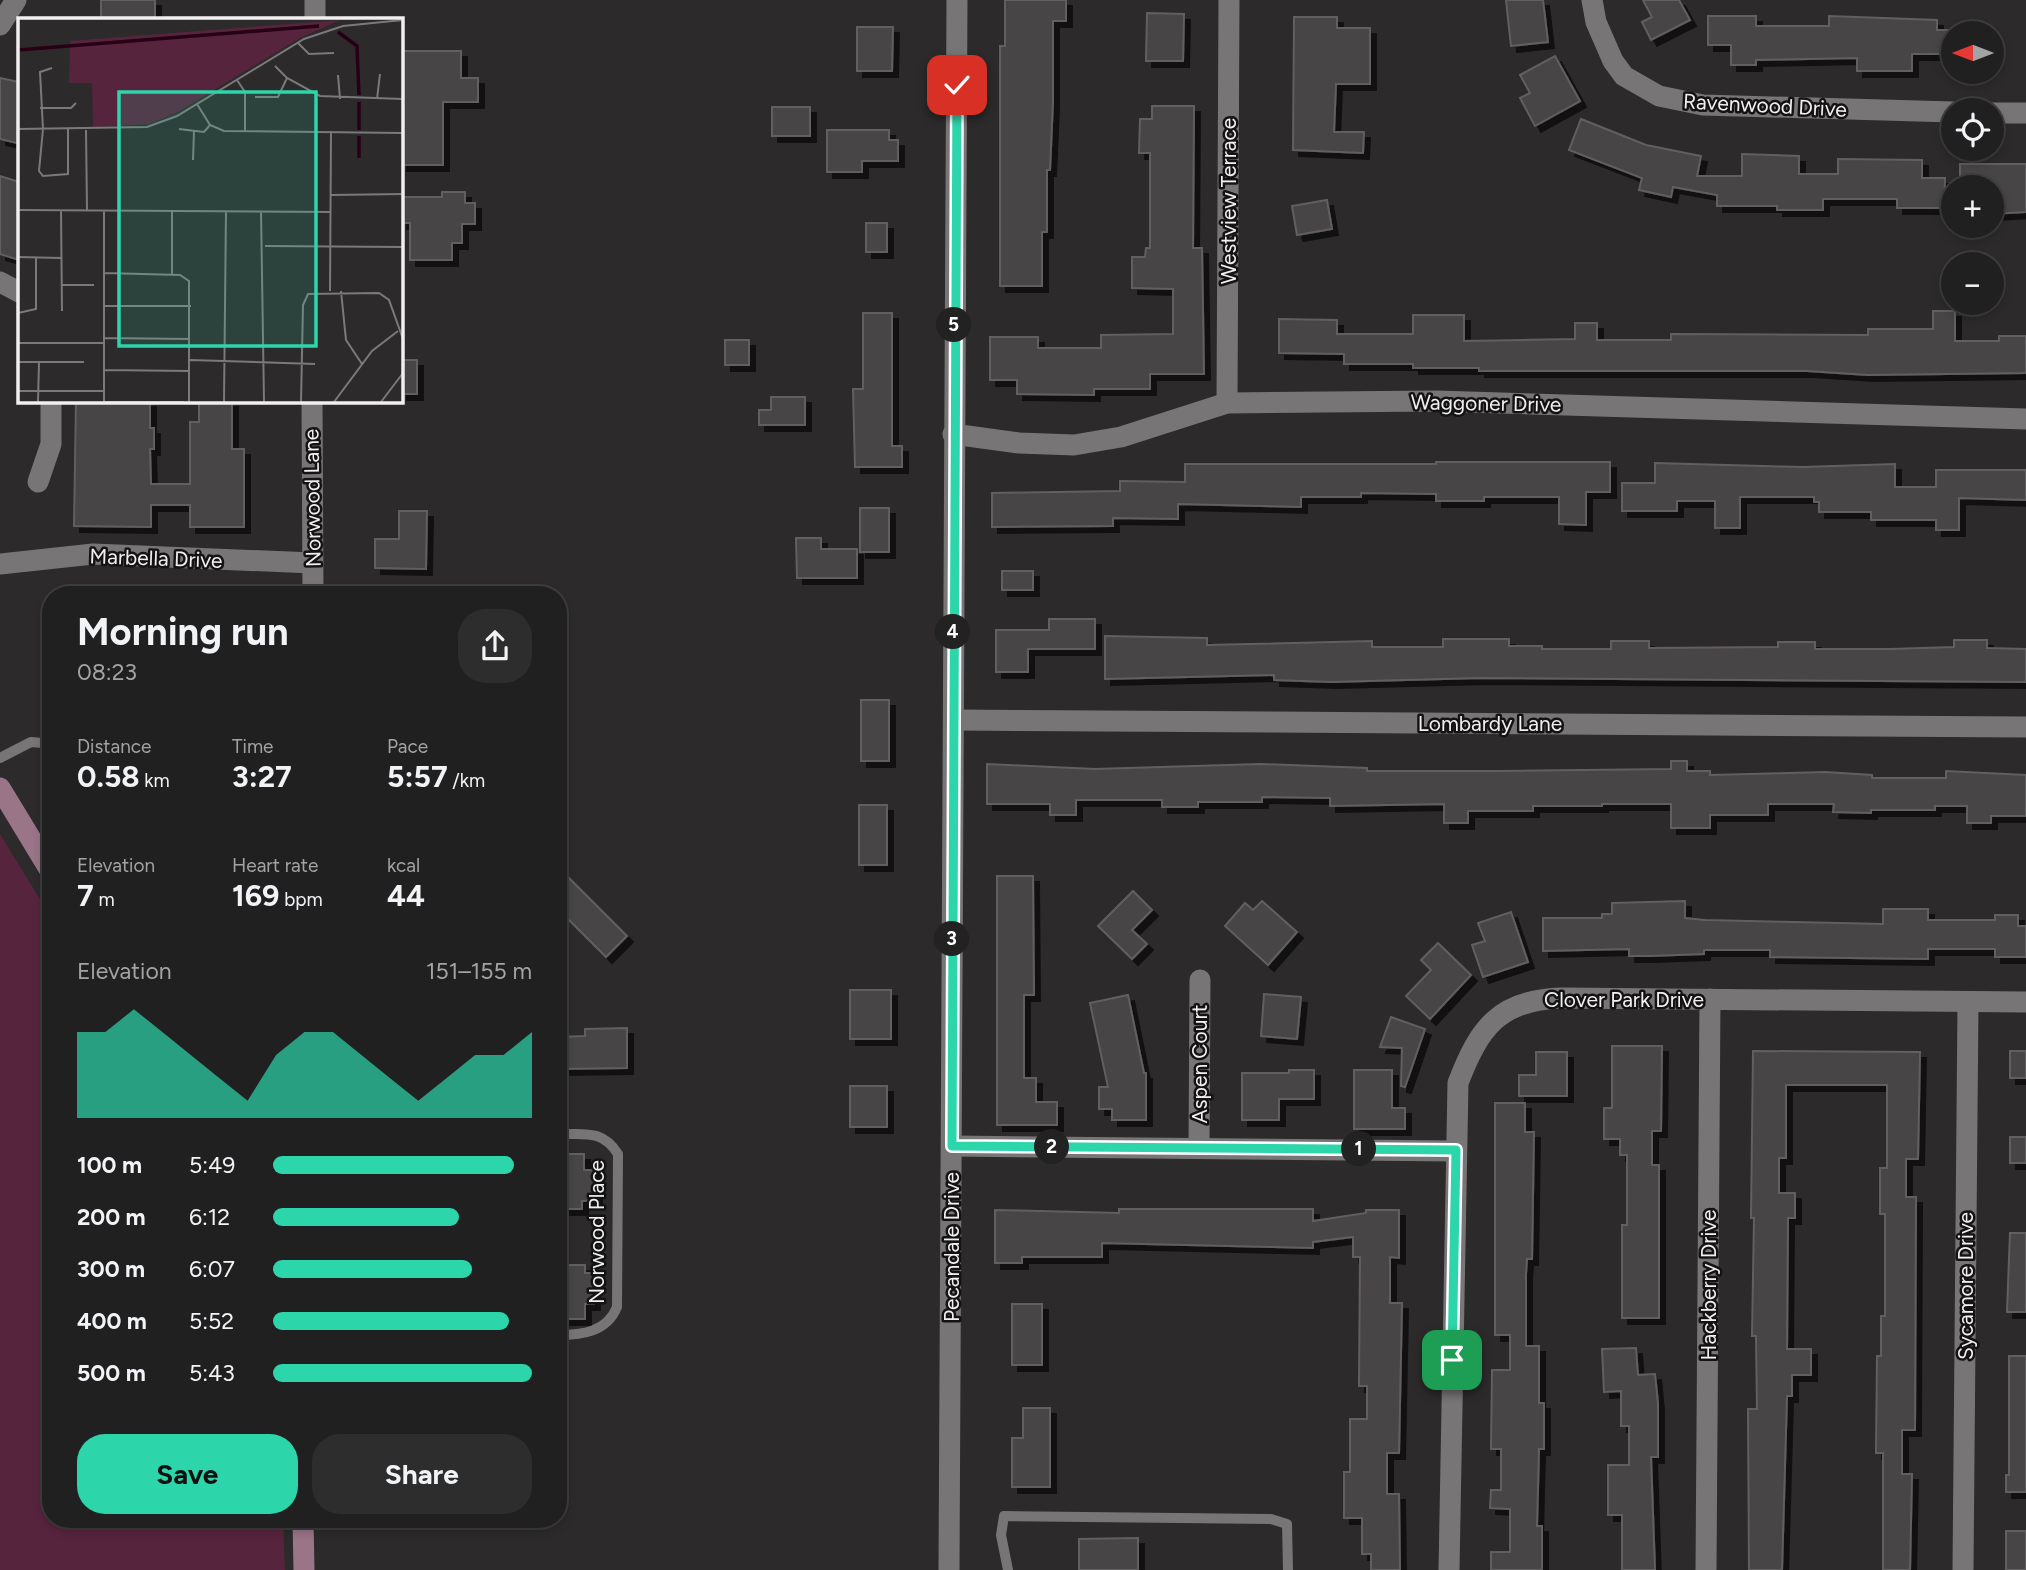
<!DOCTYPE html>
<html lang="en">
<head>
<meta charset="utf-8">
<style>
  :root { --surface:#212020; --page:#2d2d2d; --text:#f1f3f6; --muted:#a2a3a5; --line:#3e3e3e; --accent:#2dd5ab }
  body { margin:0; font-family:Figtree,sans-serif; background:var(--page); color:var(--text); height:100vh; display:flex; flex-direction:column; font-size:26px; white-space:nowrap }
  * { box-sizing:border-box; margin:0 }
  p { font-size:23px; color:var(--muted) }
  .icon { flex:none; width:38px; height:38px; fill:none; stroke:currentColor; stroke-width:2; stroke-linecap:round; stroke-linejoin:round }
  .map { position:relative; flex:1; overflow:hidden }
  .side { position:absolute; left:42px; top:586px; width:525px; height:942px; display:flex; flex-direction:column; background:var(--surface); border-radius:28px; box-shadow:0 4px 10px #0003,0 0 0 2px var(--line) }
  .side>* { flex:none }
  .needle { width:46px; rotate:270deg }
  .buttons { position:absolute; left:1941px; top:21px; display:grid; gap:14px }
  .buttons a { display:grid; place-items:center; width:63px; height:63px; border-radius:50%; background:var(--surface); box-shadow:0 4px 10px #0003,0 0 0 2px var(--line); font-size:35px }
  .pin { position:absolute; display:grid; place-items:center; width:60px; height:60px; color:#fff; margin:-30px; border-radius:14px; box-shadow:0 4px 10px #0006 }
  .km { position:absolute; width:35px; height:35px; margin:-18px; border-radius:50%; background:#222; color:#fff; font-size:19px; line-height:35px; text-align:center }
  .round { display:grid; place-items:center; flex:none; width:74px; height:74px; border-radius:28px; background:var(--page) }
  .summary { display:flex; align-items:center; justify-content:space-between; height:119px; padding:0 35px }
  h1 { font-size:38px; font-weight:700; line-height:52px }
  .stats { display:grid; grid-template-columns:repeat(3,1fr); gap:10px; height:119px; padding:7px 35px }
  .stats div { display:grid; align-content:center }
  .stats b { font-size:30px; font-weight:700 }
  .stats small { font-size:19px; font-weight:400 }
  .stats p { font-size:19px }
  .chart { height:196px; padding:14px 35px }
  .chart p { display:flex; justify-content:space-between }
  .chart svg { width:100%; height:126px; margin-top:7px; fill:var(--accent); opacity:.7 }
  .cta { display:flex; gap:14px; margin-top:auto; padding:14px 35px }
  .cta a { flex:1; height:80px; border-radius:28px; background:var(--accent); color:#111; font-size:28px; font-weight:700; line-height:80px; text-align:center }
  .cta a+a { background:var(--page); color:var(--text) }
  ul { padding:0 35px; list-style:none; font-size:23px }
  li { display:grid; grid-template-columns:112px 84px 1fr; align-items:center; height:52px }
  li i { height:18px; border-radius:9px; background:var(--accent) }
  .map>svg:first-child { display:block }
  .green { fill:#57243d }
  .building { fill:#464445; stroke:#625f60; stroke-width:2; filter:url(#shadow) }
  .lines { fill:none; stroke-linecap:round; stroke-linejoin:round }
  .lane { stroke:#787577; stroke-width:10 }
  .street { stroke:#787577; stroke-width:21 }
  .secondary { stroke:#9a7487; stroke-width:21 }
  .route-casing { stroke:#fff; stroke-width:14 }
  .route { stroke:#2dd5ab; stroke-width:9 }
  .labels { text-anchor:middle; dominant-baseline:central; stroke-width:5; stroke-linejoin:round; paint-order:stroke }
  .street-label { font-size:21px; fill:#f1eff0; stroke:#141313 }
  .inset-river { fill:none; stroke:#270015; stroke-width:3.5 }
  .inset-road { fill:none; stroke:#7b797a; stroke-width:2 }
  .view { fill:#2dd5ab; fill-opacity:0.15; stroke:#2dd5ab; stroke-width:3.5 }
  .inset-edge { fill:none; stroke:#f1eff0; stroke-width:3.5 }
</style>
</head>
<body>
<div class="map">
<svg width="2026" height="1570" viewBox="0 0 2026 1570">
  <defs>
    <filter id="shadow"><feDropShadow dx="6" dy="6" stdDeviation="0" flood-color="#0009"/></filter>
  </defs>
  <rect width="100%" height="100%" fill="#2c2a2b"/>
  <polygon class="green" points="0,834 51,917 51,1519 283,1519 285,1570 0,1570"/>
  <g class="building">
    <rect x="101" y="0" width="54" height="19"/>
    <polygon points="1005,0 1066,0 1066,21 1053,21 1053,101 1050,170 1047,170 1047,232 1042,232 1042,286 1000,286 1000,46 1005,46"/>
    <polygon points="1506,0 1543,0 1548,42 1511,46"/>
    <polygon points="1643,0 1679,0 1690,20 1651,40 1642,22 1652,17"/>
    <polygon points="1147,13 1184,14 1183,61 1146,61"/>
    <polygon points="1708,16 1756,16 1756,26 1829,26 1829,16 1937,20 1937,30 1953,30 1953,54 1912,54 1912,71 1857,71 1857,58 1756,60 1756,65 1731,65 1731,45 1708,45"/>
    <polygon points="1294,17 1337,17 1337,28 1370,28 1370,84 1336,84 1334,132 1364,132 1363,153 1293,150"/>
    <polygon points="857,27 893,27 892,71 857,71"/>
    <polygon points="401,51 461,51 461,78 478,78 478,102 443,102 443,165 401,165"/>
    <polygon points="1555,56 1580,101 1535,126 1520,98 1530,93 1520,75"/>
    <polygon points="0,78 19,82 17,143 0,139"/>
    <polygon points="1152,106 1194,106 1193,248 1202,248 1204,374 1150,374 1150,389 1094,389 1094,395 1017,394 1017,380 990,380 990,337 1038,337 1038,348 1101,348 1101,335 1173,334 1173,289 1132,288 1132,257 1145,257 1146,248 1150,248 1150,153 1139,153 1140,119 1152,119"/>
    <rect x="772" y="107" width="38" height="29"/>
    <polygon points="1581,119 1646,145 1701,156 1697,176 1742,176 1742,154 1799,156 1799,174 1838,174 1838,159 1922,160 1922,178 1945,178 1944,208 1897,208 1897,199 1823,199 1823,210 1777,210 1777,206 1717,206 1717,195 1673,187 1671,197 1639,190 1642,178 1569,150"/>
    <polygon points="827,130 889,130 889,140 898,140 898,161 862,161 862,172 827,172"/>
    <polygon points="1960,164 2026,164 2026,212 1992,214 1992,187 1960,187"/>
    <polygon points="0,176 19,182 19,260 0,254"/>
    <polygon points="442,192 465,192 465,203 475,203 475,224 462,224 462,243 452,243 452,260 410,260 410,223 401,223 401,197 442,197"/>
    <polygon points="1327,200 1332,229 1297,235 1292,206"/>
    <rect x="866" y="223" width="21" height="29"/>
    <polygon points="1933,311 1955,311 1955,341 1999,341 1999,336 2026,336 2026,373 1868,375 1807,371 1479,371 1479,368 1413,368 1413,364 1344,364 1344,354 1279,353 1279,319 1337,320 1337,334 1413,334 1413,315 1464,315 1464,341 1575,339 1575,323 1597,323 1597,340 1671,340 1671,334 1868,335 1868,329 1933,329"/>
    <polygon points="863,313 892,313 892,446 902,446 902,467 855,467 853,389 863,389"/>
    <rect x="725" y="340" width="24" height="25"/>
    <rect x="401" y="360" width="16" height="34"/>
    <polygon points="771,397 805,397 805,425 759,425 759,410 771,410"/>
    <polygon points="76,401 150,401 150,428 154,428 154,449 150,449 151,484 190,484 190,422 199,422 199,401 232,401 232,449 244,449 244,527 190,527 190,505 151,505 151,527 74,526"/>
    <polygon points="1436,462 1610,462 1610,492 1586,492 1586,525 1559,524 1559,497 1484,497 1484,501 1436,501 1436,494 1361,493 1361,497 1301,497 1301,507 1178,504 1178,519 1113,518 1113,526 992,527 992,493 1120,491 1120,481 1185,482 1185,464 1436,464"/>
    <polygon points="1655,463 1803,467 1895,464 1895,487 1936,487 1936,470 2026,470 2026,500 1959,498 1959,530 1936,530 1936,520 1871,520 1871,512 1819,512 1819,502 1814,502 1814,497 1740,497 1740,528 1715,528 1715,501 1677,501 1677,511 1622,511 1622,483 1655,483"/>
    <rect x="860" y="508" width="29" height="44"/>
    <polygon points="399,511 427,511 426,569 375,568 375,539 399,539"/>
    <polygon points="796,538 821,538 821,549 857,549 857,578 797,578"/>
    <rect x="1002" y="571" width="31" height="19"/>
    <polygon points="1049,619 1095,619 1095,649 1028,649 1028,672 996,672 996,630 1049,630"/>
    <polygon points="1105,636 1207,638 1207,645 1372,641 1372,647 1443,647 1443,639 1509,639 1509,646 1542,646 1542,649 1611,649 1611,641 1649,641 1649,648 1778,647 1778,642 1815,642 1815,649 1890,649 1954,647 1954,640 1987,640 1987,648 2026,649 2026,682 1481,678 1331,682 1274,680 1274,675 1105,679"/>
    <rect x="861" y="700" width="28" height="61"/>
    <polygon points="1671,761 1687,761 1687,771 1710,771 1710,775 1825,772 1872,775 1872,778 1946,778 1946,771 2026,775 2026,816 1991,816 1991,823 1967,823 1967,806 1935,806 1935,810 1871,810 1871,813 1833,812 1834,804 1768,804 1768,815 1710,815 1710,828 1671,828 1671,804 1602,804 1602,806 1533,806 1533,811 1468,811 1468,823 1444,823 1444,804 1330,806 1330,798 1262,797 1262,802 1198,802 1198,807 1162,807 1162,800 1076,800 1076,815 1050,815 1050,804 987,804 987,764 1095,769 1261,764 1367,768 1367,771 1496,771 1671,769"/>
    <rect x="859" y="805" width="28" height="60"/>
    <polygon points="566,875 627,936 606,957 558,909 558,883"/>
    <polygon points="997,876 1033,876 1034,995 1024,995 1024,1078 1036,1078 1036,1102 1057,1102 1057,1125 997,1125"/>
    <polygon points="1133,891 1152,910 1132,930 1147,944 1132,959 1098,926"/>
    <polygon points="1262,901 1297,932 1268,965 1225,926 1245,903 1253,910"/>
    <polygon points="1685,901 1685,918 1705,920 1883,924 1883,909 1928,909 1928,920 1995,920 1995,915 2018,915 2018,926 2026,926 2026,957 1995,957 1995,949 1928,949 1928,959 1770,957 1770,950 1704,950 1704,954 1649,956 1629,956 1629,949 1543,951 1543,918 1602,918 1602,914 1612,914 1612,903"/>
    <polygon points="1511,912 1528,962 1483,977 1472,945 1485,941 1478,923"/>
    <polygon points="1438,943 1471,975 1430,1019 1406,996 1431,970 1421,960"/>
    <rect x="850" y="990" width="41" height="49"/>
    <polygon points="1264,994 1301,997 1297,1039 1261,1036"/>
    <polygon points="1128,995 1144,1073 1146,1073 1146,1120 1112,1120 1112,1109 1099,1109 1099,1087 1108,1087 1090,1003"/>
    <polygon points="1391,1017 1425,1029 1405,1087 1401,1086 1402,1048 1380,1047"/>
    <polygon points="627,1028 627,1068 558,1069 558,1037 585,1036 585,1029"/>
    <polygon points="1612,1046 1662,1046 1661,1131 1652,1131 1652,1165 1659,1165 1659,1318 1622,1318 1622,1225 1627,1225 1627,1155 1620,1155 1620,1139 1604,1139 1604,1108 1612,1108"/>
    <polygon points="1753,1051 1920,1052 1918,1159 1906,1159 1906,1197 1916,1197 1915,1430 1902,1430 1902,1474 1912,1474 1910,1570 1883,1570 1883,1453 1876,1453 1877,1356 1881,1356 1881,1316 1885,1316 1885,1214 1880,1214 1880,1168 1887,1168 1887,1085 1786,1085 1786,1158 1779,1158 1779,1193 1795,1193 1795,1218 1788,1218 1787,1349 1811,1349 1811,1375 1792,1375 1792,1396 1787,1396 1782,1570 1749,1570 1748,1409 1757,1409 1756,1336 1752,1336 1754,1218 1751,1218"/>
    <rect x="2010" y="1051" width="16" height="27"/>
    <polygon points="1536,1052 1567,1052 1567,1096 1519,1096 1519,1075 1536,1075"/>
    <polygon points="1289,1070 1314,1070 1314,1099 1279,1099 1279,1120 1242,1120 1242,1073 1289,1073"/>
    <polygon points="1354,1070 1392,1070 1392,1108 1405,1108 1405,1129 1354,1129"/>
    <rect x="850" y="1086" width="37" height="41"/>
    <polygon points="1495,1103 1525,1103 1525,1132 1534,1132 1532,1259 1527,1259 1526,1274 1526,1346 1539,1346 1539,1403 1544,1403 1544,1449 1539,1449 1537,1526 1542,1526 1542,1570 1491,1570 1491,1552 1510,1552 1510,1509 1490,1508 1491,1490 1501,1490 1501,1449 1491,1449 1492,1370 1510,1370 1510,1335 1495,1335"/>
    <rect x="2010" y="1137" width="16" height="26"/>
    <polygon points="558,1154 584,1154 584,1170 596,1170 596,1201 582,1201 582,1209 558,1209"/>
    <polygon points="1119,1209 1313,1209 1313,1221 1366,1213 1366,1210 1399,1210 1399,1258 1390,1257 1390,1303 1402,1303 1399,1453 1387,1453 1387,1494 1399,1494 1400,1570 1371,1570 1371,1554 1362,1554 1362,1518 1344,1518 1344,1472 1350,1472 1350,1419 1367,1419 1367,1386 1359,1386 1360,1257 1353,1257 1353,1237 1313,1242 1313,1248 1102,1243 1102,1257 1022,1257 1022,1263 995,1263 995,1210 1119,1213"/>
    <polygon points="2010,1233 2026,1233 2026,1312 2007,1312"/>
    <polygon points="558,1265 585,1265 585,1273 594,1273 594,1304 585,1304 585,1319 558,1319"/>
    <rect x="1012" y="1304" width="30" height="61"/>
    <polygon points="1636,1348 1638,1375 1655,1374 1658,1403 1658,1457 1651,1457 1655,1570 1622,1570 1622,1515 1608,1515 1608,1465 1629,1465 1629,1426 1621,1426 1621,1391 1604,1392 1602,1349"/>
    <polygon points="2009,1356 2026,1356 2026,1492 2006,1492 2006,1475 2009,1475"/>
    <polygon points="1023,1408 1050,1408 1050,1487 1012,1487 1012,1438 1023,1438"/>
    <rect x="2006" y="1531" width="20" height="39"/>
    <polygon points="1138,1538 1138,1570 1079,1570 1079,1539"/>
  </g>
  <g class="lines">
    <g class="lane">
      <polyline points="0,758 31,742 43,743 51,752"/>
      <path d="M558,1134C585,1135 602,1129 618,1154L617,1307C607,1332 582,1335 558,1335"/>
      <polyline points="1008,1570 1001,1535 1004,1516 1271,1519 1287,1524 1288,1570"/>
    </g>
    <g class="street">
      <polyline points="1592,0 1596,22 1613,61 1624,76 1659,96 1703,105 1953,112"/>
      <polyline points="315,19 315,0"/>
      <polyline points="0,25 16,0"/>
      <polyline points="1992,113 2026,113"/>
      <polyline points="0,282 19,292"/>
      <polyline points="312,401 313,595"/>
      <polyline points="1227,403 1229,0"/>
      <polyline points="953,434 1019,443 1074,445 1121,437 1227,403 1436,401 2026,419"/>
      <polyline points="38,482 51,444 51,401"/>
      <polyline points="0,564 93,554 313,563"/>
      <polyline points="954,720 2026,727"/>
      <polyline points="952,1146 1456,1151"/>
      <polyline points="1199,1148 1200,980"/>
      <polyline points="949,1570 957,0"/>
      <path d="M1449,1570L1458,1083C1479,1028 1499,1000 1561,998L2026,1002"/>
      <polyline points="1706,1570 1710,999"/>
      <polyline points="1963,1570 1968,1002"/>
    </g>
    <g class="secondary">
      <polyline points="0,788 51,872"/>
      <polyline points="303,1519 304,1570"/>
    </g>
  </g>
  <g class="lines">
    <defs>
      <polyline id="route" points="957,85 952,1146 1456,1150 1452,1360"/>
    </defs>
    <use href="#route" class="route-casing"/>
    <use href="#route" class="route"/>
  </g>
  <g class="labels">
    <g class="street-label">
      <text transform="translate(1765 105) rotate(3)">Ravenwood Drive</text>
      <text transform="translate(1228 201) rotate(-90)">Westview Terrace</text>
      <text transform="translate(1486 403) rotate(1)">Waggoner Drive</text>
      <text transform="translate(312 498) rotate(-91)">Norwood Lane</text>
      <text transform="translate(156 558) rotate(2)">Marbella Drive</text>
      <text x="1490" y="723">Lombardy Lane</text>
      <text x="1624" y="999">Clover Park Drive</text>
      <text transform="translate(1199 1064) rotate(-90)">Aspen Court</text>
      <text transform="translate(596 1232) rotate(-90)">Norwood Place</text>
      <text transform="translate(951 1247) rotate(-90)">Pecandale Drive</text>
      <text transform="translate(1708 1285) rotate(-90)">Hackberry Drive</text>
      <text transform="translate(1965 1286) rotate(-90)">Sycamore Drive</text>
    </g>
  </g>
  <g transform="translate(18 18)">
    <rect width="385" height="385" fill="#2c2a2b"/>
    <path d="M322,2L282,20L158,95L131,106L75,109L74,65H51L52,23Z" fill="#57243d"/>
    <path class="inset-river" d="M320,14L339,28L341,77M0,32L301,8M341,112V84M341,140V118"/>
    <path class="inset-road" d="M280,25L291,36L316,35M257,48L269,60L302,78L385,81M34,50L22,54L25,111L21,153L25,158L50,156V111M320,57L322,81M219,62L227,74V113M237,79H260L269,60M359,81L362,56M179,86L192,107L206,113L385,115M22,90H53L58,85M0,111L129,109L159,98L286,21L325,8L385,2M161,111L186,114L192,107M68,112L69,193M175,142L176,113M313,177L385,176M0,192L313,194M43,193L44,293M243,193L246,384M247,228L385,229M0,239L43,240M86,255L162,257L171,263V384M154,256V193M44,267H76M312,273L313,114M323,273L328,322L344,346M86,288H173M0,295L18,291V240M86,320L172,321M0,325H86M172,342L297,346M0,344H66M86,352L172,353M0,373H86M20,384L21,344M86,384V193M86,384H166M206,384L208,193M283,384L285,287L290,276L361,275L371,282L385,321M316,384L354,333L380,313M363,384L385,355"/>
    <path class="view" d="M101,74H298V328H101Z"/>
    <rect width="385" height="385" class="inset-edge"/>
  </g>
</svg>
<div class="buttons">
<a><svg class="needle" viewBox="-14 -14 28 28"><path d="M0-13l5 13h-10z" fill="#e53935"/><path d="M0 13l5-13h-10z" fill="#a2a3a5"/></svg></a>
<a><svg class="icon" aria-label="locate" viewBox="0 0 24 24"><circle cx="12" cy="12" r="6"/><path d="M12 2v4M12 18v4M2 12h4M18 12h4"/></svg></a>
<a>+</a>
<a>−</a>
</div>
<div class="pin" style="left:1452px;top:1360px;background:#1e9e55"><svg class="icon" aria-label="arrive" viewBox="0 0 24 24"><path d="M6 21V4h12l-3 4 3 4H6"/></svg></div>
<div class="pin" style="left:957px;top:85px;background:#d93025"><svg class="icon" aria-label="check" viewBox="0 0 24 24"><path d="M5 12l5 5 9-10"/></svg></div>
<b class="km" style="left:1359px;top:1149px">1</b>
<b class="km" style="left:1052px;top:1147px">2</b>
<b class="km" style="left:952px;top:939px">3</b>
<b class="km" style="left:953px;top:632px">4</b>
<b class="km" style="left:954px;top:325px">5</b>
<section class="side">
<div class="summary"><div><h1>Morning run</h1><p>08:23</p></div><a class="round"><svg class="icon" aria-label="share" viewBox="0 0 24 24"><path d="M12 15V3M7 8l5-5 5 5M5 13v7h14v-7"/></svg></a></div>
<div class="stats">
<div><p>Distance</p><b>0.58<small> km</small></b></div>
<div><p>Time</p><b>3:27</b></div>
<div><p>Pace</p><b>5:57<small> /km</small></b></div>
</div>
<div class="stats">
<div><p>Elevation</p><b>7<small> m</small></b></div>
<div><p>Heart rate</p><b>169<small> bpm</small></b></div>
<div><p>kcal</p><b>44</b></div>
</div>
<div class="chart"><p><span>Elevation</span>151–155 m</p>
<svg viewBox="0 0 160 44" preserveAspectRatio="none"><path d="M0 44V14L10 14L20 6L30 14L40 22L50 30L60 38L70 22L80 14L90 14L100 22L110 30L120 38L130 30L140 22L150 22L160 14V44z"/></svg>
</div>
<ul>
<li><b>100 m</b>5:49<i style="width:93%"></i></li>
<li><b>200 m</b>6:12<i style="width:72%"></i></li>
<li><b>300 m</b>6:07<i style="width:77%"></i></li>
<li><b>400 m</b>5:52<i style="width:91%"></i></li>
<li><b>500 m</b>5:43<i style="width:100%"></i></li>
</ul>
<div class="cta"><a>Save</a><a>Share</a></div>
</section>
</div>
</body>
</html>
